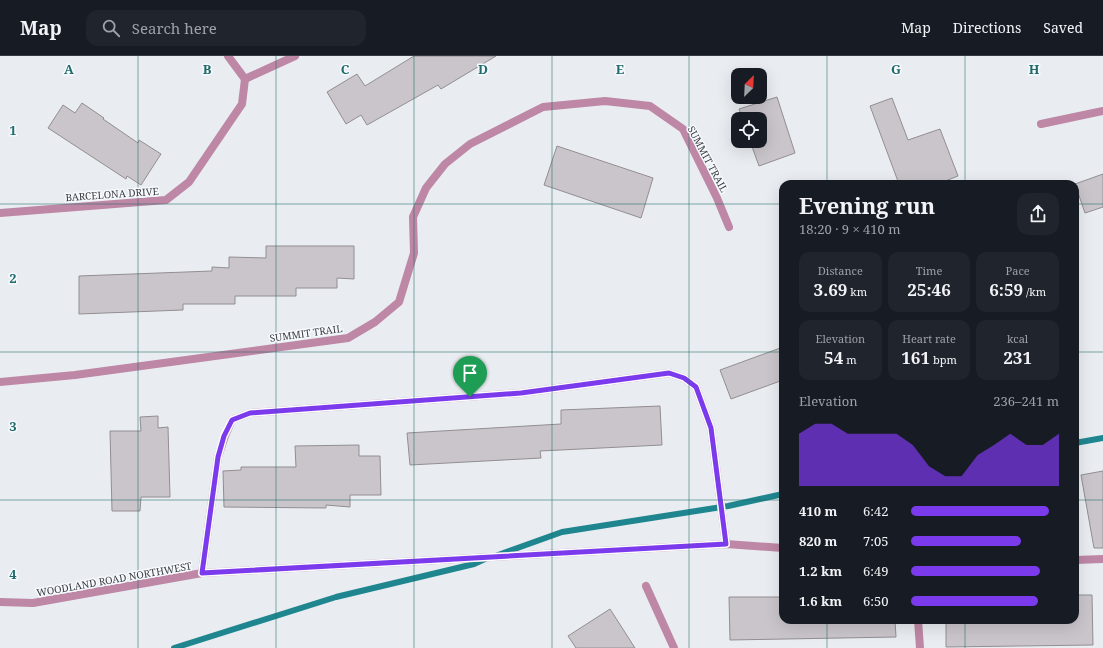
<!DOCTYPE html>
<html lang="en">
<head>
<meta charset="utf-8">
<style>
  :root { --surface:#171b24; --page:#20242c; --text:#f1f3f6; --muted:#9ea1a6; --line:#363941; --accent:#7c3aed }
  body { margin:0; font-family:"Noto Serif",serif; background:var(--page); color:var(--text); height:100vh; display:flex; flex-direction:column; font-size:15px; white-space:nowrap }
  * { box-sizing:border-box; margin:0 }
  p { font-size:13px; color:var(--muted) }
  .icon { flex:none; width:22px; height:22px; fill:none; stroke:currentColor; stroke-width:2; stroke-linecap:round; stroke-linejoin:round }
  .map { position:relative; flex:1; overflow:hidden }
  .panel { position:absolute; left:779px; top:124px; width:300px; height:444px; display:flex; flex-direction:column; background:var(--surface); border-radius:12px; box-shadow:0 4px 16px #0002 }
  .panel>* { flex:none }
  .needle { width:26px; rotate:24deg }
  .fabs { position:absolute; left:731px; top:12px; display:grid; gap:8px }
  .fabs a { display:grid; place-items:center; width:36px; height:36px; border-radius:8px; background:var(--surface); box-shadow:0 4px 16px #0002; font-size:20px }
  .pin { position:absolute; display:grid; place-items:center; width:34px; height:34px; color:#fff; margin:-41px -17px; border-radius:50% 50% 50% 0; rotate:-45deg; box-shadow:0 0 4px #0007 }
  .pin .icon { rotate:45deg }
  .round { display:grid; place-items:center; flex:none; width:42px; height:42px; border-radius:12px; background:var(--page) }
  .overview { display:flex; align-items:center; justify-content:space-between; height:68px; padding:0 20px }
  h1 { font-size:22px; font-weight:700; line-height:30px }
  .figures { display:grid; grid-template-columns:repeat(3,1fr); gap:6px; height:68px; padding:4px 20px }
  .figures div { display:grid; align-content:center; border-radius:10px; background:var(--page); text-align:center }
  .figures b { font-size:17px; font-weight:700 }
  .figures small { font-size:11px; font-weight:400 }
  .figures p { font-size:11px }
  .chart { height:112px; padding:8px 20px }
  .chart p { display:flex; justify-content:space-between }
  .chart svg { width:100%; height:72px; margin-top:4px; fill:var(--accent); opacity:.7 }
  ul { padding:0 20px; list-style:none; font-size:13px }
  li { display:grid; grid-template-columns:64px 48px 1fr; align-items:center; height:30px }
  li i { height:10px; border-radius:5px; background:var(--accent) }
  header { display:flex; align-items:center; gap:24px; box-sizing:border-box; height:56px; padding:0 20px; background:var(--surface); border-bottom:1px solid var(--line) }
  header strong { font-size:19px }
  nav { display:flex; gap:22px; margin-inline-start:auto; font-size:14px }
  .search { width:280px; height:36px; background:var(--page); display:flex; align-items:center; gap:10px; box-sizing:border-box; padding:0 14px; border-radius:12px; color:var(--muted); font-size:15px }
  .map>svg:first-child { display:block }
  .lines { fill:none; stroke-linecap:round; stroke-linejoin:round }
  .stream { stroke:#1f868f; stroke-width:6 }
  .building { fill:#c9c5ca; stroke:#928e92 }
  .street { stroke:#bd87a5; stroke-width:8 }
  .route-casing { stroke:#fff; stroke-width:8 }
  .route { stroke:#7c3aed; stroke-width:5 }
  .grid { fill:none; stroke:#206b69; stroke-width:1; stroke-opacity:0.55 }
  .labels { text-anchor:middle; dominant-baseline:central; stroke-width:3; stroke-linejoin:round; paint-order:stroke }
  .street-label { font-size:10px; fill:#3c3d3f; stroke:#f6faff }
  .grid-label { font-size:13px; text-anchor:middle; font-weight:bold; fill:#206b69; stroke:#f6faff; stroke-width:3; stroke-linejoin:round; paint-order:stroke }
</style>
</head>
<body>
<header>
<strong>Map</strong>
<div class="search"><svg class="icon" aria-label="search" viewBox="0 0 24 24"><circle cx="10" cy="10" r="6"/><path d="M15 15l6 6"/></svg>Search here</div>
<nav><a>Map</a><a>Directions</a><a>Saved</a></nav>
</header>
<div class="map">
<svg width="1103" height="592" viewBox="0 0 1103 592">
  <rect width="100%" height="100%" fill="#e9edf1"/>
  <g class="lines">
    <g class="stream">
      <polyline points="1075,387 1103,382"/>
      <polyline points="498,499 562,476 728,450 783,438"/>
      <polyline points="174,592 336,541 474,508 485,503"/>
    </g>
  </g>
  <g class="building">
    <polygon points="414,0 496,0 441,33 438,29 367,69 361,59 346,68 327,36 357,18 365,30"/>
    <polygon points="777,41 795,97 759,110 750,85 760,85 760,63 743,63 739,53"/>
    <polygon points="892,42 908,84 940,73 958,120 938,128 899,128 870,50"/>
    <polygon points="82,47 104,62 103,63 138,87 139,84 161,98 141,129 127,120 126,123 48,72 63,49 75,57"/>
    <polygon points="557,90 653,122 641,162 544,129"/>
    <polygon points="1103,118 1103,151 1085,157 1075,128"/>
    <polygon points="266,190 354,190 354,223 337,222 337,232 296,232 296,240 235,240 235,248 183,248 183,254 79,258 79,220 212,215 212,211 229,212 229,201 266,202"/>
    <polygon points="783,291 783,324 731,343 720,314"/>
    <polygon points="660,350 662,389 540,395 541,402 410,409 407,377 561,368 561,354"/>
    <polygon points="158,360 158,372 168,371 170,441 141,441 140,455 112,455 110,375 141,375 140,361"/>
    <polygon points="359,389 359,400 380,400 381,439 350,439 350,451 326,449 326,452 224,451 223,415 241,414 241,411 296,411 295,390"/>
    <polygon points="1103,415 1103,492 1094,492 1081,419"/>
    <polygon points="1075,539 1092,539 1093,589 946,591 946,564 1075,564"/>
    <polygon points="729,541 783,541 783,564 895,564 896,581 730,584"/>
    <polygon points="610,553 635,592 576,592 568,580"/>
  </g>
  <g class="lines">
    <g class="street">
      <polyline points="228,0 245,23"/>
      <polyline points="245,23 295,0"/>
      <polyline points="1041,68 1103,55"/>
      <polyline points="0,157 166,144 189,126 242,48 245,23"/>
      <polyline points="0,326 75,319 348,282 375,266 399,246 414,197 413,161 426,132 445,108 470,88 543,51 605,45 650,50 683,73 717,142 729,171"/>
      <polyline points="1075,504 1103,503"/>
      <polyline points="202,517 218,401 225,380 232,364 250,357 521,337 669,317 684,322 696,331 711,372 726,488"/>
      <polyline points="646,530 674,592"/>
      <polyline points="0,546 33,547 202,517 726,488 783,492"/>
      <polyline points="918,564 920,592"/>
    </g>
  </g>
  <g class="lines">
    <defs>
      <polygon id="route" points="669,317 684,322 696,331 711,372 726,488 202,517 218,401 224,380 232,364 250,357 521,337"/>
    </defs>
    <use href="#route" class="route-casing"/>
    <use href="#route" class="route"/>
  </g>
  <path class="grid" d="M138,0V592M276,0V592M414,0V592M552,0V592M689,0V592M827,0V128M965,0V128M0,148H783M1075,148H1103M0,296H783M1075,296H1103M0,444H783M1075,444H1103M827,564V592M965,564V592"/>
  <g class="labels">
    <g class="street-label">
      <text transform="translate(708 103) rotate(62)">SUMMIT TRAIL</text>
      <text transform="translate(112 138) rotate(-4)">BARCELONA DRIVE</text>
      <text transform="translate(306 277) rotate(-8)">SUMMIT TRAIL</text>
      <text transform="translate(114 523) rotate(-10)">WOODLAND ROAD NORTHWEST</text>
    </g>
  </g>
  <g class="grid-label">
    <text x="69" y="18">A</text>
    <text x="207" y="18">B</text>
    <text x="345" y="18">C</text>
    <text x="483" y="18">D</text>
    <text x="620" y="18">E</text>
    <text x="896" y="18">G</text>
    <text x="1034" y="18">H</text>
    <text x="13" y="79">1</text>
    <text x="13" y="227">2</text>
    <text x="13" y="375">3</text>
    <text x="13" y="523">4</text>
  </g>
</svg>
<div class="fabs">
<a><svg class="needle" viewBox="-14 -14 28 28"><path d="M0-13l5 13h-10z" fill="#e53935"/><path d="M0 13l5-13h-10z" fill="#9ea1a6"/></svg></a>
<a><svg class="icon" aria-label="locate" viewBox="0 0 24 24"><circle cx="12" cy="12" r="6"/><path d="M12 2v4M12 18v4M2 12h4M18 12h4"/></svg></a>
</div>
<div class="pin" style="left:470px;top:341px;background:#1e9e55"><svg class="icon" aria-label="arrive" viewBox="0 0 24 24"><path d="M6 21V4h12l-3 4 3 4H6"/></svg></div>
<section class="panel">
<div class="overview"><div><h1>Evening run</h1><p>18:20 · 9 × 410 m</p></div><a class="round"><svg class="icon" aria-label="share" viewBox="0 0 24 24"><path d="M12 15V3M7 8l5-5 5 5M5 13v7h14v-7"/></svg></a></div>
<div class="figures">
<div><p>Distance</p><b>3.69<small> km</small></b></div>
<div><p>Time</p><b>25:46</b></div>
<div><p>Pace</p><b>6:59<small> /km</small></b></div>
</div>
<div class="figures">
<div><p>Elevation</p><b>54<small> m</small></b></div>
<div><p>Heart rate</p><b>161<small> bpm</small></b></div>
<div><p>kcal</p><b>231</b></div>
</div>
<div class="chart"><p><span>Elevation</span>236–241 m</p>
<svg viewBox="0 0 160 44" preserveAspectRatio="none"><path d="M0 44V12L10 6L20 6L30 12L40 12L50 12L60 12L70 19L80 32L90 38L100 38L110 25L120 19L130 12L140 19L150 19L160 12V44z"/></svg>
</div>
<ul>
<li><b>410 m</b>6:42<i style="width:93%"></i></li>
<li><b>820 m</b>7:05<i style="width:74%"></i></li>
<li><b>1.2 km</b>6:49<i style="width:87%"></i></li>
<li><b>1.6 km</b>6:50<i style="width:86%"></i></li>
</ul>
</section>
</div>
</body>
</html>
